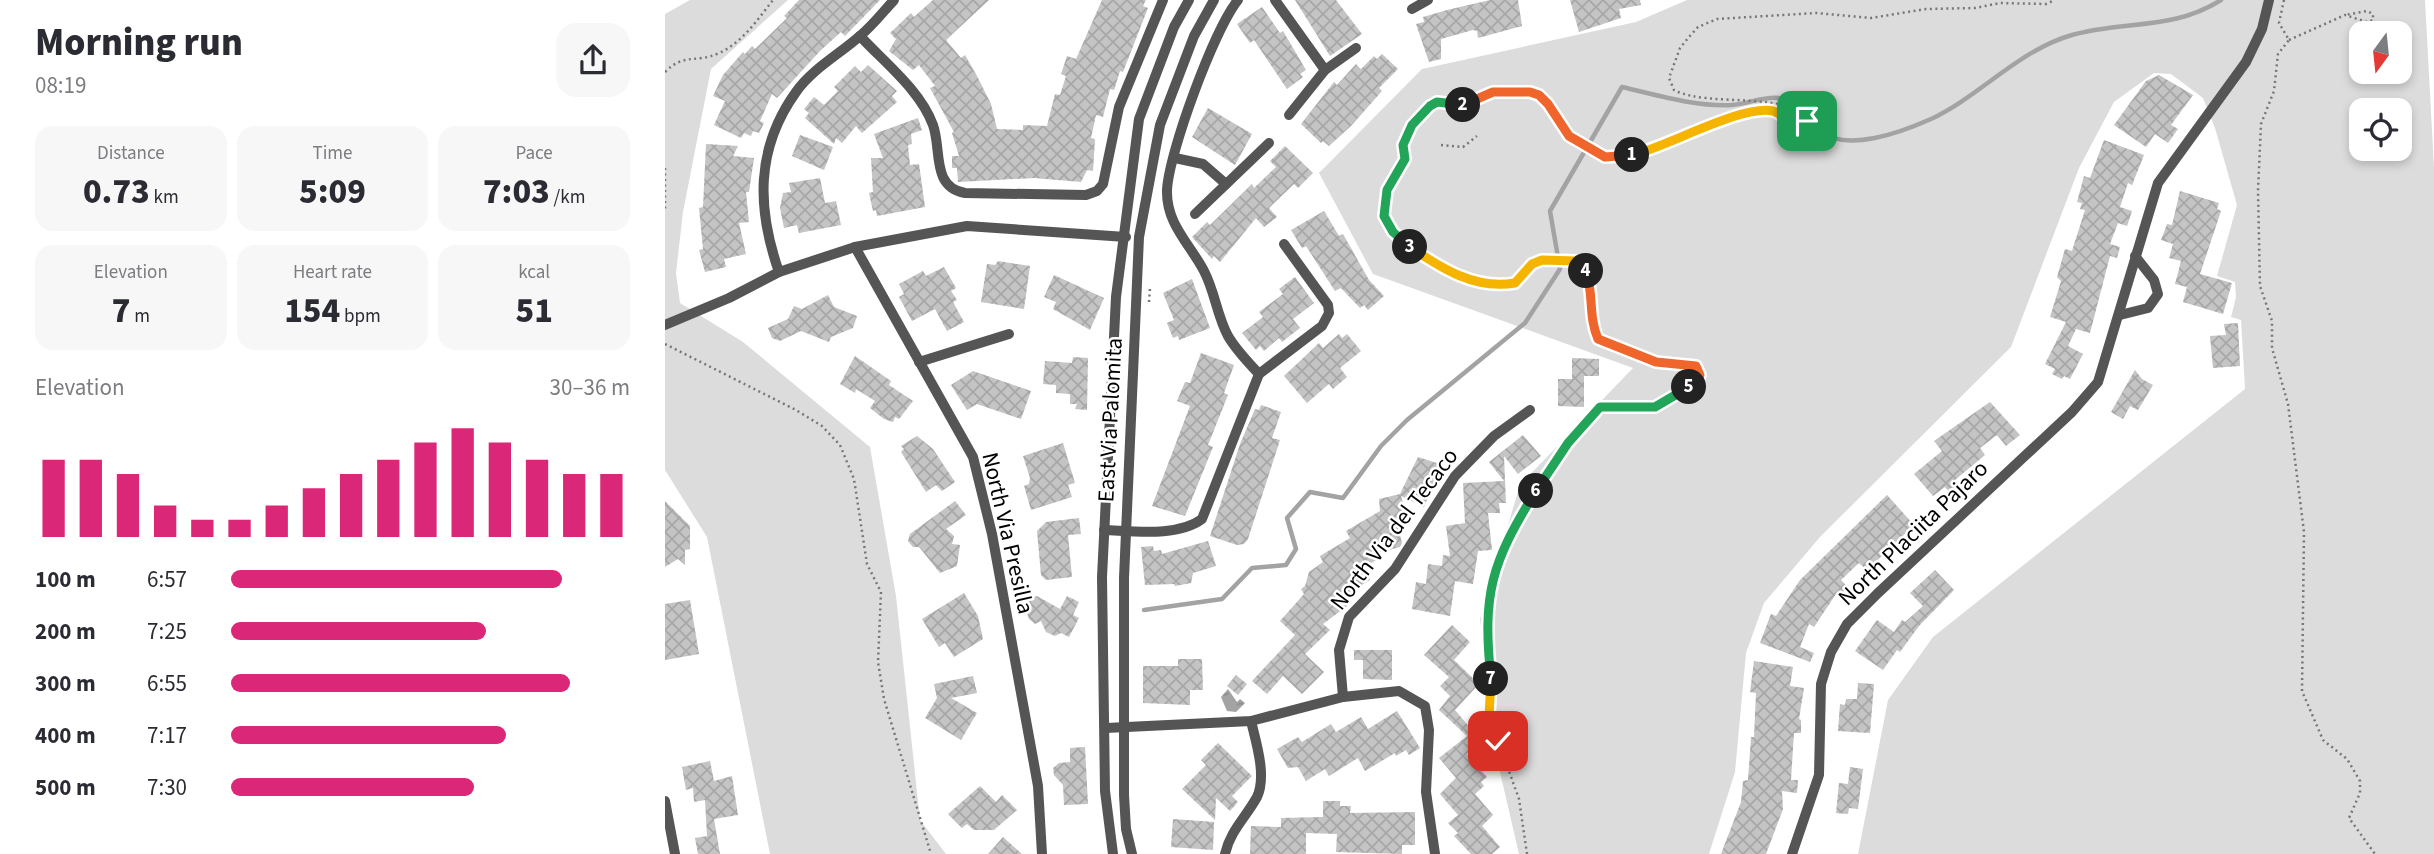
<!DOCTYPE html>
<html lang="en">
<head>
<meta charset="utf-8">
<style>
  :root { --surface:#fff; --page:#f7f7f7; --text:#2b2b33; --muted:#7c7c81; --accent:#db2777 }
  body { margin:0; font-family:"Source Sans 3",sans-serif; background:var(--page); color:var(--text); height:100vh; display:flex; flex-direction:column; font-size:26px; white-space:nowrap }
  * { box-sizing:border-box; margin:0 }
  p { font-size:23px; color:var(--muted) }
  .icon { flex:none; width:38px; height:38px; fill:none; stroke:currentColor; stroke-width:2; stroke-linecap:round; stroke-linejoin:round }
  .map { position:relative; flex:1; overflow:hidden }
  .panel { display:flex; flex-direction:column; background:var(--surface); width:665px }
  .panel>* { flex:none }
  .needle { width:46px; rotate:195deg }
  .fabs { position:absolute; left:1684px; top:21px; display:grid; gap:14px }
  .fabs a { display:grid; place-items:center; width:63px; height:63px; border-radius:14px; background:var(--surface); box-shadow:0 4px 10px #0003; font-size:35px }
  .pin { position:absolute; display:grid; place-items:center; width:60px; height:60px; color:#fff; margin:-30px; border-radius:14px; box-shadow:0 4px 10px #0006 }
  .km { position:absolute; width:35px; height:35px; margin:-18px; border-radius:50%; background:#222; color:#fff; font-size:19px; line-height:35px; text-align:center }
  .round { display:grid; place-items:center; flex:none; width:74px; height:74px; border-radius:21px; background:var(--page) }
  .head { display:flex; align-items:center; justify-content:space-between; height:119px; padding:0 35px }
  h1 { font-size:38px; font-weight:800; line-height:52px }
  .metrics { display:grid; grid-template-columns:repeat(3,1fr); gap:10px; height:119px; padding:7px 35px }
  .metrics div { display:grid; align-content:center; border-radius:18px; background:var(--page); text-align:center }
  .metrics b { font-size:35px; font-weight:800 }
  .metrics small { font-size:19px; font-weight:400 }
  .metrics p { font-size:19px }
  .chart { height:196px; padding:14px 35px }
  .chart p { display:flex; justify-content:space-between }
  .chart svg { width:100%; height:126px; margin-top:7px; stroke:var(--accent); stroke-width:6 }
  ul { padding:0 35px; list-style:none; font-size:23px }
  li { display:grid; grid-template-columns:112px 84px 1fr; align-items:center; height:52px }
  li i { height:18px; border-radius:9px; background:var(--accent) }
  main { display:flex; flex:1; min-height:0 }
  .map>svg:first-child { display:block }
  .green { fill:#dcdcdc; fill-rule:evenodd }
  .water { fill:url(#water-ripples) }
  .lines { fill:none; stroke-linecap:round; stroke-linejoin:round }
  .stream { stroke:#a3a3a3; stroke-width:4.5 }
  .building { fill:url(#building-cross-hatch) }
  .path { stroke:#777; stroke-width:2.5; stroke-dasharray:2 3.5; stroke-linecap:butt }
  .minor { stroke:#555; stroke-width:10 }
  .split-1-casing { stroke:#fff; stroke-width:14 }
  .split-2-casing { stroke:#fff; stroke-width:14 }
  .split-3-casing { stroke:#fff; stroke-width:14 }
  .split-4-casing { stroke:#fff; stroke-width:14 }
  .split-5-casing { stroke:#fff; stroke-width:14 }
  .split-6-casing { stroke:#fff; stroke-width:14 }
  .split-7-casing { stroke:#fff; stroke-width:14 }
  .split-8-casing { stroke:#fff; stroke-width:14 }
  .split-1 { stroke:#f5b400; stroke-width:9 }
  .split-2 { stroke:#f0652b; stroke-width:9 }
  .split-3 { stroke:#22a559; stroke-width:9 }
  .split-4 { stroke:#f5b400; stroke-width:9 }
  .split-5 { stroke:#f0652b; stroke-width:9 }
  .split-6 { stroke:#22a559; stroke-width:9 }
  .split-7 { stroke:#22a559; stroke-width:9 }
  .split-8 { stroke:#f5b400; stroke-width:9 }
  .labels { text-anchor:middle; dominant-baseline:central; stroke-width:5; stroke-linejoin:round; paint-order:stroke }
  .street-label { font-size:23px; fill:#000; stroke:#fff }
</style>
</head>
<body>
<main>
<section class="panel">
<div class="head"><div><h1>Morning run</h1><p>08:19</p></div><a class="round"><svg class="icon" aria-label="share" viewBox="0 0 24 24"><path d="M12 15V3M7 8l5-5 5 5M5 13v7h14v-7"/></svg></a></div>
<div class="metrics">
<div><p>Distance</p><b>0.73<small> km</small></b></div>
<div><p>Time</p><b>5:09</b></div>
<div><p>Pace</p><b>7:03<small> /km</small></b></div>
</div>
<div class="metrics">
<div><p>Elevation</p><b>7<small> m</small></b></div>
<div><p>Heart rate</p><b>154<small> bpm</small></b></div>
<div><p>kcal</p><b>51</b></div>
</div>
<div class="chart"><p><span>Elevation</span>30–36 m</p>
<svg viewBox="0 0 160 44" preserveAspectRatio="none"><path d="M5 44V17M15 44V17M25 44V22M35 44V33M45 44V38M55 44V38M65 44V33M75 44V27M85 44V22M95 44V17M105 44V11M115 44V6M125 44V11M135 44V17M145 44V22M155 44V22"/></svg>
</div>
<ul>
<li><b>100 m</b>6:57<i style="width:83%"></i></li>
<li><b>200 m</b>7:25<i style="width:64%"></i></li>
<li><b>300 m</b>6:55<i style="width:85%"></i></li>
<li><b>400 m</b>7:17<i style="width:69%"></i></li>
<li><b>500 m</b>7:30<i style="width:61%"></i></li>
</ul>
</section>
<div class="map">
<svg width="1769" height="854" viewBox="0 0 1769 854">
  <defs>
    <pattern id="water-ripples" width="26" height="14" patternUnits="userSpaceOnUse" patternTransform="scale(1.75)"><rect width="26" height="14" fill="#a3a3a3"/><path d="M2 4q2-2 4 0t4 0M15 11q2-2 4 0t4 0" fill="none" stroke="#8b8b8b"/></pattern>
    <pattern id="building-cross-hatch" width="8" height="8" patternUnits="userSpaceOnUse" patternTransform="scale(1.75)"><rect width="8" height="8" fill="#c4c4c4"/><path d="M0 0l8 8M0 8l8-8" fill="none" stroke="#a7a7a7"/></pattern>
  </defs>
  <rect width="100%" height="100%" fill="#fff"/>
  <g class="green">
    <polygon points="25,0 123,0 46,69 18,212 11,273 15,303 78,342 205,447 231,596 255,820 281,854 105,854 42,537 0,470 0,14"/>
    <path d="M1022,0H1760L1769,168V854H1193L1223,700L1268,637L1580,389L1576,320L1566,317L1571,297L1570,282L1552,276L1572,205L1550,128L1538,98L1506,74L1489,73L1449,102L1414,168L1346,347L1155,537L1099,603L1081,653L1070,772L1044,854H854L818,699V676L822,669L815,619L855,485L968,368L708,274L654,173L757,69L971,22ZM1696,33H1734V72H1696ZM1696,110H1734V149H1696Z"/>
  </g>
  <polygon class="water" points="563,689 572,702 575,699 580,703 571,712 562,711 556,697"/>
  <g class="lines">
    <path class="stream" d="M479,610L557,599L587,568L621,565L631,549L622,518L645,492L678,498L716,446L742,420L860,323L895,269L885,211L957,87C992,95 1031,107 1067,105C1083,104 1098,96 1114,98C1136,101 1141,116 1155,130C1180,154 1239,131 1266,119C1315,96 1354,50 1407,35C1459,20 1507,31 1556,0"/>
  </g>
  <g class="building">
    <polygon points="134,0 215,0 180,36 176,32 155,51 112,98 107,94 95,121 99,123 94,133 88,131 86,136 79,133 76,138 49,125 60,101 48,96 58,75 78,52 80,54 87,46 90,49 122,18 119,16"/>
    <polygon points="268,0 324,0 281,40 296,58 300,55 312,76 326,104 332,129 358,130 358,125 382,126 390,94 395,95 401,76 396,74 402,56 411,59 437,0 481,0 478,6 483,8 458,72 455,71 449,90 445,89 438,117 431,115 426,138 430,139 428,171 422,170 416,182 369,178 293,182 292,168 287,168 287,156 294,156 287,133 289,132 265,88 270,86 254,65 248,70 224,51 231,39 225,33 246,13 249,17"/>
    <polygon points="630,0 671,0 697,34 665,56"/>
    <polygon points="825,0 853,0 857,26 813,38 812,31 808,30 776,39 776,59 764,62 751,24 759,22 758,17 782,10"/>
    <polygon points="905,0 975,0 976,5 954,9 956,18 914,32"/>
    <polygon points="597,7 615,33 618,31 641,70 635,74 638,77 622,89 589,40 585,43 572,24"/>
    <polygon points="717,54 733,69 714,88 717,91 686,126 664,146 658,141 656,143 636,124 669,82 672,85 691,64 696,69 709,56 712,59"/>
    <polygon points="203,65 232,91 227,96 232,102 197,133 191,126 177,143 171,138 169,144 140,118 144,113 139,109 149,97 159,105 173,91 169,87 190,66 196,72"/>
    <polygon points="1494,75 1528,95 1506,125 1513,129 1503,143 1490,134 1481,147 1449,125 1481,81"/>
    <polygon points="543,108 587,134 570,165 527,137"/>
    <polygon points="253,118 257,130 246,134 247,144 243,145 245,165 254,164 260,207 212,216 211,210 208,211 204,193 208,192 206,158 218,158 209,134"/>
    <polygon points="135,135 168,147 159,170 127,156"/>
    <polygon points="1439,140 1479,155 1467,185 1463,183 1455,207 1467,211 1462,226 1453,223 1445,244 1455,247 1452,258 1445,256 1425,333 1411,329 1403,346 1418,354 1405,379 1399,376 1397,379 1387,374 1390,369 1380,364 1401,322 1385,317 1396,281 1392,277 1400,249 1407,251 1420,210 1415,209 1417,203 1412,202 1419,176 1425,178"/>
    <polygon points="41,144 73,146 68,156 89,158 84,192 81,192 84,222 74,223 81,254 59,259 61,267 40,272 34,250 38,249 34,208 38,207"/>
    <polygon points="620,146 648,173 633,188 629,184 604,208 612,217 599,227 591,218 555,262 549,256 547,259 527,237 542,222 545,225 587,184 589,188 611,167 605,161"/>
    <polygon points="155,178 160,203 171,201 176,225 134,233 132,225 119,228 115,208 118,193 126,192 124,183"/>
    <polygon points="1515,191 1554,203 1552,209 1556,211 1535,274 1567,283 1558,314 1518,302 1522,287 1510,284 1516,261 1504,258 1508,244 1496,240 1502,224 1507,225"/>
    <polygon points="659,211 674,236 678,234 704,280 719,296 703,310 699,305 695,308 676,288 670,291 641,246 637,248 626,230"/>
    <polygon points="333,261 365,266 359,309 316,302 322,264 330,265"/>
    <polygon points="279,267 291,288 286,291 292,300 288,302 299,322 282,331 270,309 247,321 234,297 239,294 234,284 258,271 261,276"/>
    <polygon points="389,275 439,298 425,330 388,309 391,302 379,297"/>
    <polygon points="630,277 649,303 628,319 635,328 617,342 614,338 599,351 595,346 591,350 577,333 598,317 594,312 618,294 614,289"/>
    <polygon points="527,279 545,328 514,340 513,336 508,338 502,323 509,320 498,293"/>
    <polygon points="163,295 169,307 192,316 188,328 166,337 164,342 136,331 115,341 107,338 103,328 123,319 129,306 137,309"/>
    <polygon points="1573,323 1575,366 1548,368 1545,336 1561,335 1559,324"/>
    <polygon points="674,334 677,338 682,334 696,351 675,368 682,377 668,389 664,384 642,403 619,376 654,343 658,348"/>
    <polygon points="536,353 569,365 559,393 563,395 543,445 548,447 520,516 487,506 525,406 512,401 520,382 525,383"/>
    <polygon points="190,356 226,381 224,385 248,401 234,419 230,417 228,422 219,419 205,408 210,401 191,389 190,393 175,384"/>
    <polygon points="408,357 423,358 422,410 410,409 412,404 405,404 405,394 391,393 391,385 378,384 380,361 407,363"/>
    <polygon points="907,358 934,359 934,376 919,376 919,407 893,406 893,379 907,379"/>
    <polygon points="1470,370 1477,379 1488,385 1473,410 1465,406 1458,419 1446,412"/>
    <polygon points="308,371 366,391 356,419 312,404 302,410 286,385"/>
    <polygon points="1325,402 1355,435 1341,446 1332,435 1315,448 1320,455 1290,480 1298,488 1288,497 1280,487 1268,496 1249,474 1277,451 1269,441"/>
    <polygon points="596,405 616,412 607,438 615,440 583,539 579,544 572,545 545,536 575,444 590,409 594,410"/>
    <polygon points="858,435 876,456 853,474 839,456 841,503 834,503 835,513 823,513 827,550 813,551 808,584 790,581 785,616 747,609 751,582 761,584 763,564 777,566 778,555 785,556 781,526 800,523 798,483 839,481 824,462"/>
    <polygon points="252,436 268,449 290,482 277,491 271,485 261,492 236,452 239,449 236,446"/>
    <polygon points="398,443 410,483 403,485 407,497 366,510 359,486 364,484 365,478 358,456"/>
    <polygon points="753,457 778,465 759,507 736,496 744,524 733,527 737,543 735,547 710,554 713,559 698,568 705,580 676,597 682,606 658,624 665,630 640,654 659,672 637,694 618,676 602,694 587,681 630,635 615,621 639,594 636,589 640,586 644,572 658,562 655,556 685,538 681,531 715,511 714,499 735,494"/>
    <polygon points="1222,495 1249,525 1202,570 1194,563 1176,580 1186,590 1176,599 1171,594 1149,627 1144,624 1135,647 1149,653 1145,662 1095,643 1106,614 1111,616 1135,580"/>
    <polygon points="0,501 25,526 25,549 20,550 20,565 13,559 0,567"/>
    <polygon points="290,501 301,515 281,529 289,536 287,544 295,545 292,566 275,573 254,547 248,547 243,541 245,534"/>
    <polygon points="414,518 416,534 403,535 407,577 381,580 376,575 372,531 381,522"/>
    <polygon points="543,541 551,566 528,573 526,583 510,586 509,584 480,585 476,547 488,546 489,551 496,550 497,554"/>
    <polygon points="1270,570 1289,590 1254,626 1235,652 1232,650 1218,670 1190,651 1212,620 1229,632 1237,620 1240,622 1258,606 1245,593"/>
    <polygon points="299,593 313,616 318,639 289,657 280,643 274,647 257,619"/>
    <polygon points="372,596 395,609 402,596 414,602 408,615 414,618 404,637 396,633 390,636 381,632 376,621 370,624 364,619 358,601"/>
    <polygon points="25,600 34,654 0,660 0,604"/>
    <polygon points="787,625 805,642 789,660 814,684 790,710 817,742 802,754 822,777 816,782 819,786 810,794 828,815 817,826 835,847 827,854 806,854 789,836 793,833 783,823 793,815 775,794 791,778 774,758 802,736 774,710 785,696 775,686 784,677 759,655"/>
    <polygon points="689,650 727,650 727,680 698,679 698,660 689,660"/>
    <polygon points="513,659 537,659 538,690 525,690 525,705 478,703 478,666 513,666"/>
    <polygon points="1089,661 1128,667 1125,686 1139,688 1134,719 1136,720 1136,733 1129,733 1126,780 1133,780 1132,793 1117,791 1118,809 1101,854 1056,854 1076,802 1078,781 1083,780 1086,737 1089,737 1091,693 1085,692"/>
    <polygon points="571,675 582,684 573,695 562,686"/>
    <polygon points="308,676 312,693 286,698 312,713 296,740 260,718 272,698 269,684"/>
    <polygon points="1193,683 1209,684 1205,733 1173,731 1175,704 1180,705 1181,699 1192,699"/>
    <polygon points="732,711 755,748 744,755 741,750 731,756 730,753 700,771 693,758 664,776 660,769 641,781 633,767 623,768 612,749 633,737 637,742 666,724 671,732 696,717 703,729"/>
    <polygon points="553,743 587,776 567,796 573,802 565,811 551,798 550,820 517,789 541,765 536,760"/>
    <polygon points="420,747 423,804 399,805 398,785 389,775 388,768 394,763 405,762 405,748"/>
    <polygon points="45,761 49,781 67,776 73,815 49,819 55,854 33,854 30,838 42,836 40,800 29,802 28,788 21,790 17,767"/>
    <polygon points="1185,767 1198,769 1193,809 1184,808 1183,814 1171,813 1174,783 1183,784"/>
    <polygon points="315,786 331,802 337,795 352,810 329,830 309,830 302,824 297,828 283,814"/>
    <polygon points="658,801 675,801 675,806 686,806 685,813 750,812 750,845 737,845 737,854 671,852 672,834 641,833 641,854 585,854 586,826 616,827 616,818 658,817"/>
    <polygon points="508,819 549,822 548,850 506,847"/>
    <polygon points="338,837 357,854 323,854"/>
  </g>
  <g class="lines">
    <g class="path">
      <polyline points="1619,0 1614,23 1624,40 1613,54 1609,91 1596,124 1593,191 1595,286 1607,321 1607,348 1623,404 1639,532 1637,691 1658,740 1682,759 1695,781 1695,793 1684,818 1710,854"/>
      <polyline points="1624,40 1680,15 1702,22 1708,20 1708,14 1702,11 1680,15"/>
      <path d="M0,72C20,52 31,64 54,53C77,43 93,19 108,0"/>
      <polyline points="776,145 798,147 812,136"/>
      <polyline points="0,168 0,210"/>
      <polyline points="484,302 485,288"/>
      <polyline points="0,344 131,410 157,426 175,445 189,479 202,564 216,592 213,662 219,699 266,854"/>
      <path d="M862,854L854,799L824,716L826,683L821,616L835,553L877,481L926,413L941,404L990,407L1032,383L1035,375L1031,366L991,362L933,339C922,314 932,279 915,263L877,260L867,264L854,280L844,284L794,277L741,244L721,224C715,201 725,177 740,159C738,140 749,108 771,103C781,100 792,107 803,105C811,103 818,95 826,93C831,91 869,92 873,95C884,101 887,115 894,125C904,139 935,160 953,158C991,153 1076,102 1109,112C1119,115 1126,124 1134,130L1140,131L1144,125C1130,88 1045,109 1009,90L1004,78L1015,48L1024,37L1033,27L1052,19L1151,13L1206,18L1261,9L1310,8L1335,3L1381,4L1390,0"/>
    </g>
    <g class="minor">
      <path d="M573,0C549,30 504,152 502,190C501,224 525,244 539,271C550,292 552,316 563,336C571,350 583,362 594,374"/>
      <polyline points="610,0 660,70"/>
      <polyline points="747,9 763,0"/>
      <path d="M195,36C220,63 255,90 268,125C277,150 266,187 300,193L421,195L432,191L438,184L454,107L498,0"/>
      <polyline points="624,115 660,70 691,48"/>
      <polyline points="510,158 538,164 561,184"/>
      <polyline points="530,214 604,143"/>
      <polyline points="190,247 308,457 327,534 373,786 377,854"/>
      <path d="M114,272C92,209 90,149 131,92C147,69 175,54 196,35C208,25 218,12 229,0"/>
      <polyline points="1455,315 1483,308 1493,294 1489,280 1470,256"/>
      <polyline points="0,325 64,298 114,272 190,247 302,226 461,237"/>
      <polyline points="254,362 344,334"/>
      <path d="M439,530C469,531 513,537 537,519L594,374L657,326L664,313L663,305L619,244"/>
      <polyline points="678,697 674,650 684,617 730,569 790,476 829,436 865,410"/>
      <polyline points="441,728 586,721 678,697 734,691 760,706 764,730 761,792 770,854"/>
      <polyline points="0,801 10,854"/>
      <polyline points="448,854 440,791 437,577 451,297 474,119 509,27 524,0"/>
      <polyline points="467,854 461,829 459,795 459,578 474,237 495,125 529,36 549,0"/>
      <path d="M560,854C565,831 581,817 592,797C602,776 591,742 586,721"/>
      <polyline points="1127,854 1154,775 1156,684 1166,652 1182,624 1213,593 1407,412 1433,382 1493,183 1581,62 1597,29 1604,0"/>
    </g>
  </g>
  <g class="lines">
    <defs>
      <path id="split-1" d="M967,155C1000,148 1077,104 1108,111C1118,114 1126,124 1134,131L1142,130V121"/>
      <polyline id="split-2" points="798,105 828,92 865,92 874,95 883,104 904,136 940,157 967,155"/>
      <polyline id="split-3" points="745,247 728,232 719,216 722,190 740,159 738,145 747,125 765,106 772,102 798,105"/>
      <path id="split-4" d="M745,247C776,268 810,290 850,283L867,264L877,260L911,261L921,271"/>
      <path id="split-5" d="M921,271C929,294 923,316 933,339L991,362L1031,366L1035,375L1032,383L1024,387"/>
      <polyline id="split-6" points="871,491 903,443 935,407 990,407 1024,387"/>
      <path id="split-7" d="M826,679C817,594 826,563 871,491"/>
      <polyline id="split-8" points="826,679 824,716 833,741"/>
    </defs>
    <use href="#split-1" class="split-1-casing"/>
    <use href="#split-2" class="split-2-casing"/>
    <use href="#split-3" class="split-3-casing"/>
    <use href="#split-4" class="split-4-casing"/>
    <use href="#split-5" class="split-5-casing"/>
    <use href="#split-6" class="split-6-casing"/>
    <use href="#split-7" class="split-7-casing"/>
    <use href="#split-8" class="split-8-casing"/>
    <use href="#split-1" class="split-1"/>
    <use href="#split-2" class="split-2"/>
    <use href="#split-3" class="split-3"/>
    <use href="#split-4" class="split-4"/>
    <use href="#split-5" class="split-5"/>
    <use href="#split-6" class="split-6"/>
    <use href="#split-7" class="split-7"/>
    <use href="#split-8" class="split-8"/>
  </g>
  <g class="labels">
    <g class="street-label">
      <text transform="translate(445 420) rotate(-87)">East Via Palomita</text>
      <text transform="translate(729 529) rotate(-53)">North Via del Tecaco</text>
      <text transform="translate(343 533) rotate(77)">North Via Presilla</text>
      <text transform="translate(1248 533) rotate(-44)">North Placiita Pajaro</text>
    </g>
  </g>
</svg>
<div class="fabs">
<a><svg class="needle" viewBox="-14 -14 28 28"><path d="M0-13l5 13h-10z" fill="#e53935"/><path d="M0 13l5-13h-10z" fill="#7c7c81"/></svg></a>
<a><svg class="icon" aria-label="locate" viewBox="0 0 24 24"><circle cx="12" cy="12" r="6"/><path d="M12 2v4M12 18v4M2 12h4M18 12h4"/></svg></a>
</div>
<div class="pin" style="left:1142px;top:121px;background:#1e9e55"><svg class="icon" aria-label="arrive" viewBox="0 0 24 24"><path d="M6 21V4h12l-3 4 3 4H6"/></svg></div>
<div class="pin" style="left:833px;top:741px;background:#d93025"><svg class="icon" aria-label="check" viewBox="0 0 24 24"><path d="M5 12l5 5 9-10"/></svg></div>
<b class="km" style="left:967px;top:155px">1</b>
<b class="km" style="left:798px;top:105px">2</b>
<b class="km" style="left:745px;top:247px">3</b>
<b class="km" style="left:921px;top:271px">4</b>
<b class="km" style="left:1024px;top:387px">5</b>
<b class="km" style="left:871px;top:491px">6</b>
<b class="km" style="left:826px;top:679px">7</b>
</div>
</main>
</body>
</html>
